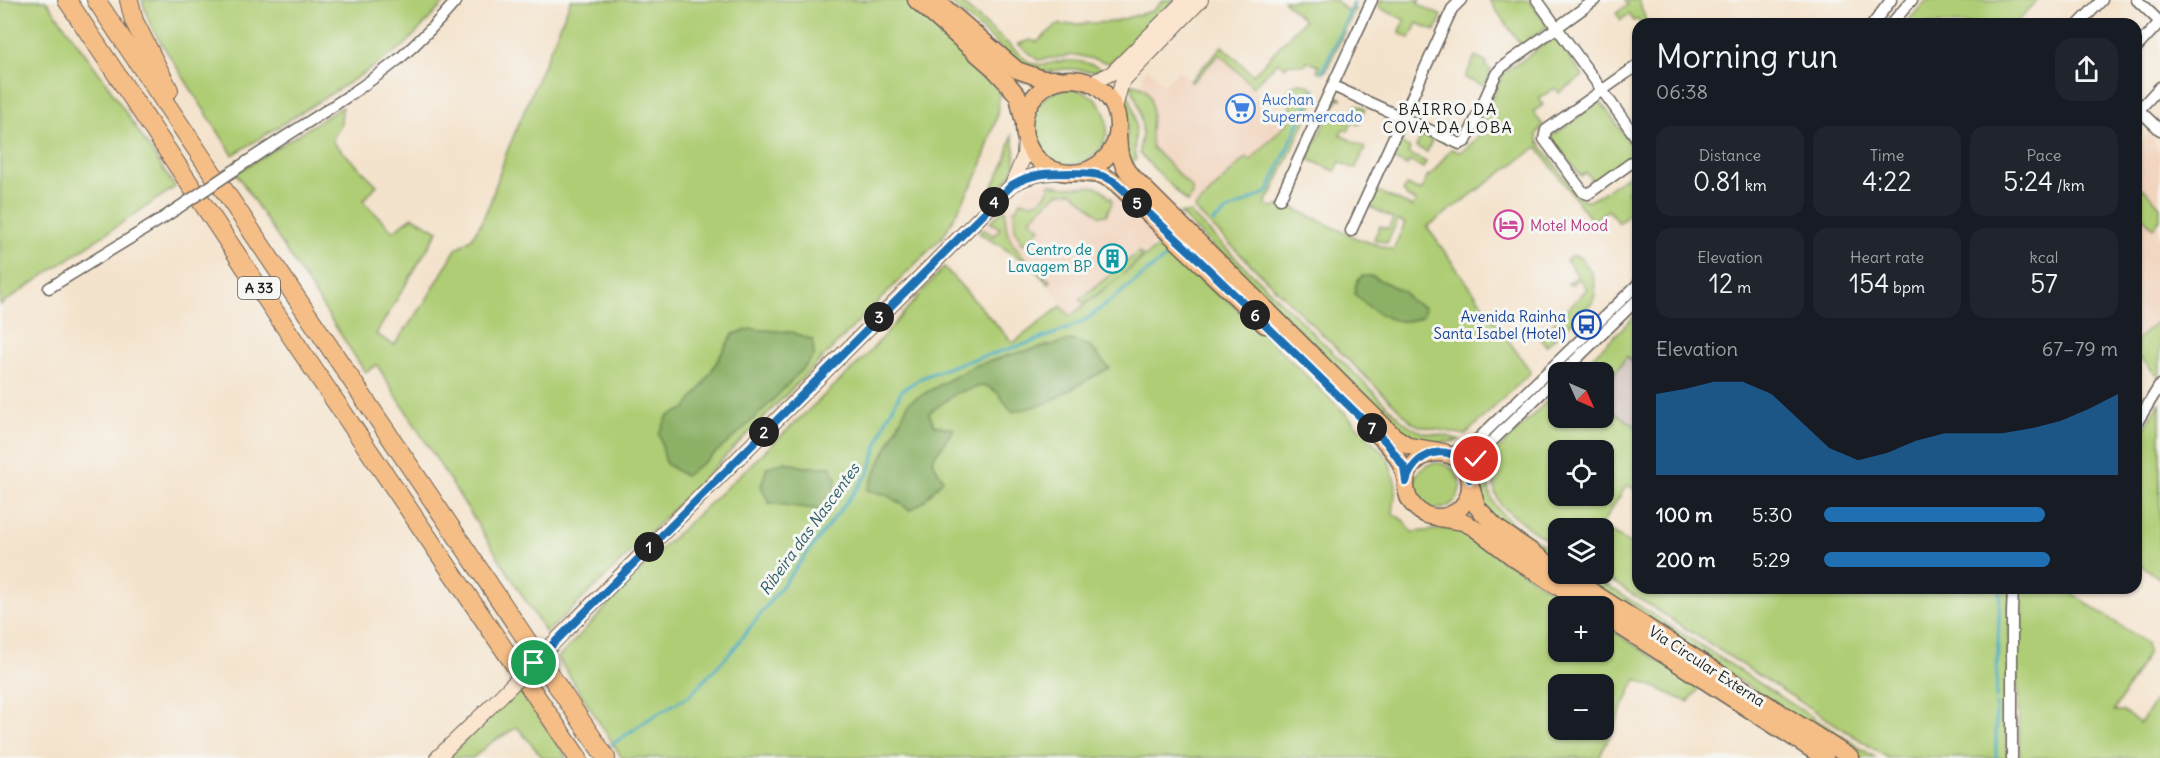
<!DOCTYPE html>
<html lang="en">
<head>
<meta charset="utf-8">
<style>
  :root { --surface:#171b24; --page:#20242c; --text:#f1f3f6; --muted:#9ea1a6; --accent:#1f6fb2 }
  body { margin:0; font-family:Delius,sans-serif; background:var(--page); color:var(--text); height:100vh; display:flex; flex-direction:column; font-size:22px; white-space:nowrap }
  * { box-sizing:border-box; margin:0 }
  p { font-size:20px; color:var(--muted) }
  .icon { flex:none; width:33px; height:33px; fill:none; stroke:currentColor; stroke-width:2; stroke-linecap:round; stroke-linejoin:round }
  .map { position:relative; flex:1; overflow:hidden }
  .details { position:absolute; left:1632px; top:18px; width:510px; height:576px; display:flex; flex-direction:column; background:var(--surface); border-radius:18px; box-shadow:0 2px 4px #0004 }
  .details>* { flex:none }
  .needle { width:39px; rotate:135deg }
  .fabs { position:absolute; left:1548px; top:362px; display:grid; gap:12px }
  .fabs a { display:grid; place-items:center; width:66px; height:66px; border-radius:12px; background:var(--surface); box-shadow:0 2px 4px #0004; font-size:30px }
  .pin { position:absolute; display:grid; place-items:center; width:51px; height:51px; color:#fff; margin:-26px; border:3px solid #fff; border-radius:50%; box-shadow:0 2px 6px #0007 }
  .km { position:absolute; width:30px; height:30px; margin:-15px; border-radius:50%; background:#222; color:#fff; font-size:16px; line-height:30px; text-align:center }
  .round { display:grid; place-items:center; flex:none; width:63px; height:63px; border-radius:18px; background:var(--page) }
  .summary { display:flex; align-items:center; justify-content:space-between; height:102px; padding:0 24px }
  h1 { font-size:33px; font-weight:600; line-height:45px }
  .stats { display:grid; grid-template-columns:repeat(3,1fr); gap:9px; height:102px; padding:6px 24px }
  .stats div { display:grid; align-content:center; border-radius:15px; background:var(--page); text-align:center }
  .stats b { font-size:26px; font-weight:600 }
  .stats small { font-size:16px; font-weight:400 }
  .stats p { font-size:16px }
  .chart { height:168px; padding:12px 24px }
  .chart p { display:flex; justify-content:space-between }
  .chart svg { width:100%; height:108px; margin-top:6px; fill:var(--accent); opacity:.7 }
  ul { padding:0 24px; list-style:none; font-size:20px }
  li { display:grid; grid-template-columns:96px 72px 1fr; align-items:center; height:45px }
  li i { height:15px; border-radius:8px; background:var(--accent) }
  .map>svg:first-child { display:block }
  .built { fill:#f2d4be }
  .industrial { fill:#cfc0ba }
  .green { fill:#afcd75; stroke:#667448; stroke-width:1.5; fill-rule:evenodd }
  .forest { fill:#8bb066; stroke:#546641; stroke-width:1.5 }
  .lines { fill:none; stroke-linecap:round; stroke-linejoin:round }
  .stream { stroke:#41aac1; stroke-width:3 }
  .street-casing { stroke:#68625a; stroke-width:13 }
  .secondary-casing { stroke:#68625a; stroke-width:16 }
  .primary-casing { stroke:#68625a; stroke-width:19 }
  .highway-casing { stroke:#68625a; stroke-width:20 }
  .street { stroke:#fff; stroke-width:10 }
  .secondary { stroke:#fbe5cf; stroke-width:14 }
  .primary { stroke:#f6be87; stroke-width:16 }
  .highway { stroke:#f6be87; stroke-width:18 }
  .street-bridge-casing { stroke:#68625a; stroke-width:13; stroke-linecap:butt }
  .secondary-bridge-casing { stroke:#68625a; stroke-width:16; stroke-linecap:butt }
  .street-bridge { stroke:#fff; stroke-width:10 }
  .secondary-bridge { stroke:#fbe5cf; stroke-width:14 }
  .route-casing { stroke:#fff; stroke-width:12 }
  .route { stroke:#1f6fb2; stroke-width:8 }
  .labels { text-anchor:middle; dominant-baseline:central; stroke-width:6; stroke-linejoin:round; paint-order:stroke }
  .shield { fill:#f6f6f2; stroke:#5d5d5c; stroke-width:1.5 }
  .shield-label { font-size:14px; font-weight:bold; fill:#1c1c1c }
  .shop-label { font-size:15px; fill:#366cbe; stroke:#f6f6f2; text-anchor:start }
  .hotel-label { font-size:15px; fill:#b23c85; stroke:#f6f6f2; text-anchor:start }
  .culture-label { font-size:15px; fill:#0d838f; stroke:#f6f6f2; text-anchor:end }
  .transit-label { font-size:15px; fill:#164399; stroke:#f6f6f2; text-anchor:end }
  .street-label { font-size:15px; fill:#1c1c1c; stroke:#f6f6f2 }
  .neighbourhood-label { font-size:16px; letter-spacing:1.5px; fill:#1c1c1c; stroke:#f6f6f2 }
  .water-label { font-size:16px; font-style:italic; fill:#2d5c66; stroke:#f6f6f2 }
</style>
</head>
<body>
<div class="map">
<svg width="2160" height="758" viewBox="0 0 2160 758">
  <rect width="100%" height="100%" fill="#f6f6f2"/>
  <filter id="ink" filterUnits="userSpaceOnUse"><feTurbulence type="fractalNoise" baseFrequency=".0167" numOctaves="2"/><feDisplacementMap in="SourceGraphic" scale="12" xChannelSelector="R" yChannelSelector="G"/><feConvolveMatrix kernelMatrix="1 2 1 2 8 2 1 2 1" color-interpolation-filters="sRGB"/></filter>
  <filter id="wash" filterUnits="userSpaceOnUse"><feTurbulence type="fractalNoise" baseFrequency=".008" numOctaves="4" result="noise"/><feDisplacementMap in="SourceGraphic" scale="24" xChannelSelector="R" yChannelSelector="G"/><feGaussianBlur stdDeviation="1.35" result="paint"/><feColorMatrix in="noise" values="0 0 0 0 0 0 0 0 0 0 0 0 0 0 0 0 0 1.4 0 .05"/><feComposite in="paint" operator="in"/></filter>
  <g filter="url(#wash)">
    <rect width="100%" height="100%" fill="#f4e3cc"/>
    <g class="built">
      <polygon points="1220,54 1258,93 1256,96 1285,124 1250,161 1246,158 1194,209 1187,202 1192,195 1192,188 1152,147 1151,98 1150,94 1140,86 1144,76 1142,74 1148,68 1164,85 1179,70 1192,82"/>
      <polygon points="2149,133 2160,154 2160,373 2158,377 2136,353 2136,149"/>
      <polygon points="1044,180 1066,184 1089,182 1101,185 1110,193 1126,202 1159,240 1122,275 1069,315 1048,284 1030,264 977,232 1007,204 1015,205 1028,186"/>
    </g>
    <polygon class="industrial" points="1627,356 1638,370 1638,428 1604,405 1604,388"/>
    <g class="green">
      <polygon points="0,0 46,0 105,81 175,187 0,305"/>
      <polygon points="142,0 447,0 405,45 364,73 233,155 151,27"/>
      <polygon points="571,0 904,0 1000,83 997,116 979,172 944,235 609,574 546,633 377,365 365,372 236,173 342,107 341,124 332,141 377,185 363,201 393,231 413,217 438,231 376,334 394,345 424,304 456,249 471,239 480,225 490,203 506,154"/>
      <path d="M947,0H958L1030,63C1040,66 1045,64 1055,62C1071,59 1089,61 1103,70C1091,74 1081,69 1069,69C1052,69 1047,75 1029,72Z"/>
      <polygon points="1164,0 1174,0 1129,47 1109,63 1076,55 1038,60 1018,44 1030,40 1037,42 1057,25 1112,22 1152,11"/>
      <polygon points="1283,0 1336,0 1347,11 1352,8 1355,9 1326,71 1323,72 1317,71 1319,66 1307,61 1305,65 1289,64 1284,67 1278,62 1253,87 1220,54 1191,83 1190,81 1222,46 1253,75 1304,20"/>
      <polygon points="1381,0 1420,0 1418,4 1442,16 1435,31 1417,23 1410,38 1399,33 1405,20 1378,7"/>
      <polygon points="1489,0 1529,0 1548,26 1521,45"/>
      <polygon points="1625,0 1639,0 1647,24 1640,24 1638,19 1634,21 1629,14 1621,20 1616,13 1628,5"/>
      <polygon points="1927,0 2038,0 2015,24 1905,24"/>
      <path d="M1552,39L1557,40L1583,76L1559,93L1555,88L1539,98L1543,105L1533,112L1543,125L1537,134L1538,141L1578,196C1584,202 1590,201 1597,197L1638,168V175L1629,181L1631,187L1627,191L1635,203L1638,201V215L1634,216L1631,213L1619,223L1608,210L1592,221L1537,147L1427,227L1531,372L1465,435L1420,426L1413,423L1194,209L1246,157L1250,161L1289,121L1292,114L1287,93C1295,78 1310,81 1317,95L1270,197L1267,198L1266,205L1273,207L1287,205L1356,238L1393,250L1405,223L1398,220L1387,243L1374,239L1380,226L1388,229L1393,218L1370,207L1377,191L1413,207L1416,201L1407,197L1403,191L1406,185L1421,191L1428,175L1430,176L1451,149L1459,152L1467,148L1484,130L1480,127L1503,74Z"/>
      <polygon points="1475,56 1487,63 1485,66 1491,70 1484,86 1465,78"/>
      <path d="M1133,84C1163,88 1147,126 1152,147L1192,188V195L1187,202L1140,154C1139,148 1141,141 1142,135C1143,117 1138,101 1131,86Z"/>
      <circle cx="1069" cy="127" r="38"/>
      <path d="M1126,91C1135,107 1137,121 1135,139C1135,147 1133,151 1136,159L1129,166C1121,145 1128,143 1127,123C1126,111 1120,103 1126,91Z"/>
      <polygon points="1337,96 1343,99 1338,99 1331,114 1347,121 1356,105 1365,109 1359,124 1352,122 1348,131 1343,129 1340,135 1364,147 1365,149 1355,169 1340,162 1335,171 1308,159"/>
      <polygon points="1600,101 1636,151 1594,183 1586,173 1581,176 1551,137"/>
      <polygon points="1406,128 1432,140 1427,152 1416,147 1421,137 1407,131 1400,143 1410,149 1408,153 1426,162 1423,168 1409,161 1407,166 1392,159"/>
      <path d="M1012,135C1022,173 1010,176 985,201L1005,162Z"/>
      <path d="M1050,184C1058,186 1067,188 1075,187C1090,186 1102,183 1109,199L1111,197L1112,203L1106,215L1100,216L1073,192L1058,193L1030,219L1040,228L1023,244L1015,229L1014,209H1016L1020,201C1035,206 1046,200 1050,184Z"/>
      <polygon points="2143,188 2160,206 2160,221 2153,228 2136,209 2136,195"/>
      <path d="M1004,209H1006C1005,218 1005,226 1008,234C1013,248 1038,274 1051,281L1048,284L1030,264L979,233L983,229L994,236L1000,228L990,222Z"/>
      <path d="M1189,212L1402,420C1425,440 1437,430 1460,440C1436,446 1414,441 1395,426L1180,214Z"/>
      <path d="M1162,243L1204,284L1232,304L1344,412L1388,458L1396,485L1393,514L1403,520L1412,532L1446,529L1464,533L1574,606H1558V651H1604V625L1700,688L1688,702L1636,679L1599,758H622L558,658L662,548L866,356L944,267L1013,343L1061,306L1070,316L1120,277L1084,304L1080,299L1139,252L1143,256L1122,275ZM1558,684H1604V729H1558Z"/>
      <path d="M1571,256H1578C1590,266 1601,286 1592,303L1546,346L1540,337L1587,289L1579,279L1570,285L1568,283L1578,276L1566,260Z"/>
      <polygon points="1638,313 1638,370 1627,356 1604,388 1604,372 1577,372"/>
      <polygon points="2160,319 2160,373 2158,377 2141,358 2136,364 2136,341"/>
      <path d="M1558,390V417H1604V405L1638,428V491L1627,485L1602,524L1605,529L1638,548V588H2010L2007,696L2004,703L2006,705L2008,758H1888L1599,573H1604V528H1558V547L1530,529L1501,505L1495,493L1493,473L1487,458L1494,454ZM1558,450H1604V495H1558Z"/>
      <polygon points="2160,403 2160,579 2136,561 2136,442"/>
      <circle cx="1437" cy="486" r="23"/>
      <path d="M1483,465L1485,466C1489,477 1487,489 1492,499C1500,520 1539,541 1558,554V563C1543,553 1492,522 1485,506C1479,492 1479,480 1483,465Z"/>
      <polygon points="1573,573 1588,573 1876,758 1860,758 1854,755"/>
      <polygon points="2018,588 2064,588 2146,643 2147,654 2114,711 2122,711 2140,723 2160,694 2160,758 2020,758 2015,619"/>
      <polygon points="518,686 567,758 543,758 517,727 489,744 473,758 448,758"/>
    </g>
    <g class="forest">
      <path d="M1362,276H1372L1403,291L1410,300L1425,308L1423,316C1398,330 1371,312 1354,293L1357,281Z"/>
      <path d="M750,329L792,332L813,340L814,356C775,400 733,443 685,476L666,464L659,433L668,416L685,409L703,385L733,334Z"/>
      <polygon points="1072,340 1090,346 1109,368 1045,404 1012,412 998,393 985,385 957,393 929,413 934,425 954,429 932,460 943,480 922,503 910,510 887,495 867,490 909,402 974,366 1009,355"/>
      <polygon points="786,462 804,467 831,467 836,477 834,500 821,510 769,503 761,486 767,467"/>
    </g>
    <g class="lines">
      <g class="stream">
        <polyline points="1322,72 1354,3"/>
        <polyline points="1213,222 1227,211 1268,192 1314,89"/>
        <polyline points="1996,698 2000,588"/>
        <polyline points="1996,704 1996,758"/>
        <polyline points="611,745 649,719 690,695 732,651 868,474 886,420 902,390 921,378 958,364 1026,344 1067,329 1087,319 1174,251"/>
      </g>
    </g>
  </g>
  <g filter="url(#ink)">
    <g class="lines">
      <defs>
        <g id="street">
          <polyline points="1537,0 1638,140"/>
          <polyline points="2137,0 2160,22"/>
          <polyline points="1873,24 1891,0"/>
          <polyline points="1891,24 1912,0"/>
          <polyline points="2079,24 2102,0"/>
          <polyline points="2136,48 2160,22"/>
          <polyline points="1638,65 1546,130 1544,139 1583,192 1588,194 1638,158"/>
          <polyline points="1333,86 1460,144 1466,141 1496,74 1502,67 1595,0"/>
          <polyline points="2139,110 2160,130"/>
          <polyline points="2136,113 2160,87"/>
          <path d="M254,157C302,125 354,95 399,59C420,41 439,21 457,0"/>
          <polyline points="1280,199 1372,0"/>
          <polyline points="1351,231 1452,9 1461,0"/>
          <polyline points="49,288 160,220"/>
          <polyline points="1563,372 1638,299"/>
          <polyline points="2136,424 2160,385"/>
          <polyline points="1448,454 1464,448 1478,439 1638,284"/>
          <polyline points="1470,479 1473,464 1485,448 1558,377"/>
          <polyline points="2012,758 2012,613 2013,588"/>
        </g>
        <g id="secondary">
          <polyline points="1093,82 1112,73 1185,0"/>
          <polyline points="1115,108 1122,82 1201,0"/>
          <polyline points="1012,185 1024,156 1025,139"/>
          <path d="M577,619L1012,185C1029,175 1043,173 1062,172"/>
          <polyline points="437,758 491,706"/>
        </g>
        <g id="primary">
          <polyline points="916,0 992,67 1007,83 1018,96 1023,119"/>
          <polyline points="936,0 1017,70 1043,79 1058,79"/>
          <circle cx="1071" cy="126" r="47"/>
          <path d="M1118,135C1119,149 1119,160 1128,172L1394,436L1409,446L1444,452"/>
          <polyline points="1080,173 1102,175 1116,183 1265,325"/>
          <path d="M1376,433C1392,448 1402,460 1406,482"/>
          <circle cx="1438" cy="485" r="32"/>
          <polyline points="1471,486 1477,507 1496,527 1558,570"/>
          <polyline points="1439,518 1463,522 1473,527 1515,559 1588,606"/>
          <polyline points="1563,573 1851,758"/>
          <polyline points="1604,616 1825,758"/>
        </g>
        <g id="highway">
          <polyline points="67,0 299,348 578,758"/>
          <polyline points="96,0 606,758"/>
          <polyline points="129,0 134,21 169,90"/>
        </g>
      </defs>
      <use href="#street" class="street-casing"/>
      <use href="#secondary" class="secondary-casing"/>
      <use href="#primary" class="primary-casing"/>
      <use href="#highway" class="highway-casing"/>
      <use href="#street" class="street"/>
      <use href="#secondary" class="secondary"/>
      <use href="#primary" class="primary"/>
      <use href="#highway" class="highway"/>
      <defs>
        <polyline id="street-bridge" points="160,220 254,157"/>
        <polyline id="secondary-bridge" points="491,706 577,619"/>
      </defs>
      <use href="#street-bridge" class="street-bridge-casing"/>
      <use href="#secondary-bridge" class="secondary-bridge-casing"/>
      <use href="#street-bridge" class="street-bridge"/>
      <use href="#secondary-bridge" class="secondary-bridge"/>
    </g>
  </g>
  <g class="lines" filter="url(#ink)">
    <defs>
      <path id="route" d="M534,663L1012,185C1032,173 1048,173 1071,173C1090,174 1099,172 1116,183L1197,258L1386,442L1404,467L1406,482C1416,445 1462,441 1470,479L1471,468L1476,459"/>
    </defs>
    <use href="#route" class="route-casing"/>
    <use href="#route" class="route"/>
  </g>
  <defs>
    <symbol id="supermarket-ring" viewBox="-11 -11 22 22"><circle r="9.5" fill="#f6f6f2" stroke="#3f7fe0" stroke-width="1.5"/><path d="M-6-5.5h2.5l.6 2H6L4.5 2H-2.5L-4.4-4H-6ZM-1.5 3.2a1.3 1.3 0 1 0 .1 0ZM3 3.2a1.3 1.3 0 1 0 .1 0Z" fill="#3f7fe0"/></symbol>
    <symbol id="hotel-ring" viewBox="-11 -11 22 22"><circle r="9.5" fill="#f6f6f2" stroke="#d1479c" stroke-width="1.5"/><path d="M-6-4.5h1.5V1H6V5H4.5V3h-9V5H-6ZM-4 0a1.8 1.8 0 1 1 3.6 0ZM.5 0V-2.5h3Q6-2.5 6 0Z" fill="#d1479c"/></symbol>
    <symbol id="building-ring" viewBox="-11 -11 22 22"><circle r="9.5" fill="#f6f6f2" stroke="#0f9aa8" stroke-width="1.5"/><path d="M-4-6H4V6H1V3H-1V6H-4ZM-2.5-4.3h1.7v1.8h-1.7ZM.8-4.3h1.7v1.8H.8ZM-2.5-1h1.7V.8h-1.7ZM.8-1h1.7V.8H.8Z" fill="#0f9aa8"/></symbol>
    <symbol id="bus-ring" viewBox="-11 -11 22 22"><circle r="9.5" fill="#f6f6f2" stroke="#1a4fb4" stroke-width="1.5"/><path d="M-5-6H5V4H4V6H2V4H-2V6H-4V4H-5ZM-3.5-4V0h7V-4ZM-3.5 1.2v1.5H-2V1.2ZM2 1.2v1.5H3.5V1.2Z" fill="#1a4fb4"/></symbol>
  </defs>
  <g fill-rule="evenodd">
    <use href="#supermarket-ring" x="1224" y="92" width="33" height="33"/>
    <use href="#hotel-ring" x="1492" y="208" width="33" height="33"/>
    <use href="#building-ring" x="1096" y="242" width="33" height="33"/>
    <use href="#bus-ring" x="1570" y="308" width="33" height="33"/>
  </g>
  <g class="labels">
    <rect class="shield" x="238" y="277" width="42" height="22" rx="4.5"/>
    <g class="shield-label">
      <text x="259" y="288">A 33</text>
    </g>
    <g class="shop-label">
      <text x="1262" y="99">Auchan<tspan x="1262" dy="17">Supermercado</tspan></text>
    </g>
    <g class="hotel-label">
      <text x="1530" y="225">Motel Mood</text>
    </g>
    <g class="culture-label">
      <text x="1092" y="249">Centro de<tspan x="1092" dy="17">Lavagem BP</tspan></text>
    </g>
    <g class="transit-label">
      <text x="1566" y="316">Avenida Rainha<tspan x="1566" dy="17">Santa Isabel (Hotel)</tspan></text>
    </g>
    <g class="street-label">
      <text transform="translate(1707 666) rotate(33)">Via Circular Externa</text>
    </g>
    <g class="neighbourhood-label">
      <text x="1448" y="109">BAIRRO DA<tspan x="1448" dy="18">COVA DA LOBA</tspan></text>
    </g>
    <g class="water-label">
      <text transform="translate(809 529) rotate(-54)">Ribeira das Nascentes</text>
    </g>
  </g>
</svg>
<div class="fabs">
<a><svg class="needle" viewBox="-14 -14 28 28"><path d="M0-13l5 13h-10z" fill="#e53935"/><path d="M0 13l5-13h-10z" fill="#9ea1a6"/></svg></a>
<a><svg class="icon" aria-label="locate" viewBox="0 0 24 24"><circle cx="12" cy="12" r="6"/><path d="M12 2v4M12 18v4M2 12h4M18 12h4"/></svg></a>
<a><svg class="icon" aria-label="layers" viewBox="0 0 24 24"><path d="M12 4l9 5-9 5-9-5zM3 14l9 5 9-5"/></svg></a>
<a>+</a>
<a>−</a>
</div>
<div class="pin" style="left:534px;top:663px;background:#1e9e55"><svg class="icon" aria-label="arrive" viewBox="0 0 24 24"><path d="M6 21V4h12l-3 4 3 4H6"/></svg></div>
<div class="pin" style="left:1476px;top:459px;background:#d93025"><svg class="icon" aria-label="check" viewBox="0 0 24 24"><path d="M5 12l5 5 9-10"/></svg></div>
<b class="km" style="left:649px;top:547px">1</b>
<b class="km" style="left:764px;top:432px">2</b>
<b class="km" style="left:879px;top:317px">3</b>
<b class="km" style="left:994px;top:202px">4</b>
<b class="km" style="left:1137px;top:203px">5</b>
<b class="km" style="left:1255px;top:315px">6</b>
<b class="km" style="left:1372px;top:428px">7</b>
<section class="details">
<div class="summary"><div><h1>Morning run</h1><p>06:38</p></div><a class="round"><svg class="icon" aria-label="share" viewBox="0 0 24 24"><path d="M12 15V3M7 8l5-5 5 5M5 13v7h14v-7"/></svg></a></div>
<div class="stats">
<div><p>Distance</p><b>0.81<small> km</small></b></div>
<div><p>Time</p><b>4:22</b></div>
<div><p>Pace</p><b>5:24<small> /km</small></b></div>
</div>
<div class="stats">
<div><p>Elevation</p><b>12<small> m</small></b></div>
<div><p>Heart rate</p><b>154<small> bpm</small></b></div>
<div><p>kcal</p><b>57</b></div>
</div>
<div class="chart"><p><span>Elevation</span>67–79 m</p>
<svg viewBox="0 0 160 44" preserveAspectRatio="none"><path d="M0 44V11L10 9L20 6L30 6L40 11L50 22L60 33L70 38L80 35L90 30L100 27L110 27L120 27L130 25L140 22L150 17L160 11V44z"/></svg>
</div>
<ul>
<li><b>100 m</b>5:30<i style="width:75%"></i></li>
<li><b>200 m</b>5:29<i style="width:77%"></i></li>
</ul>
</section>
</div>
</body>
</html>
